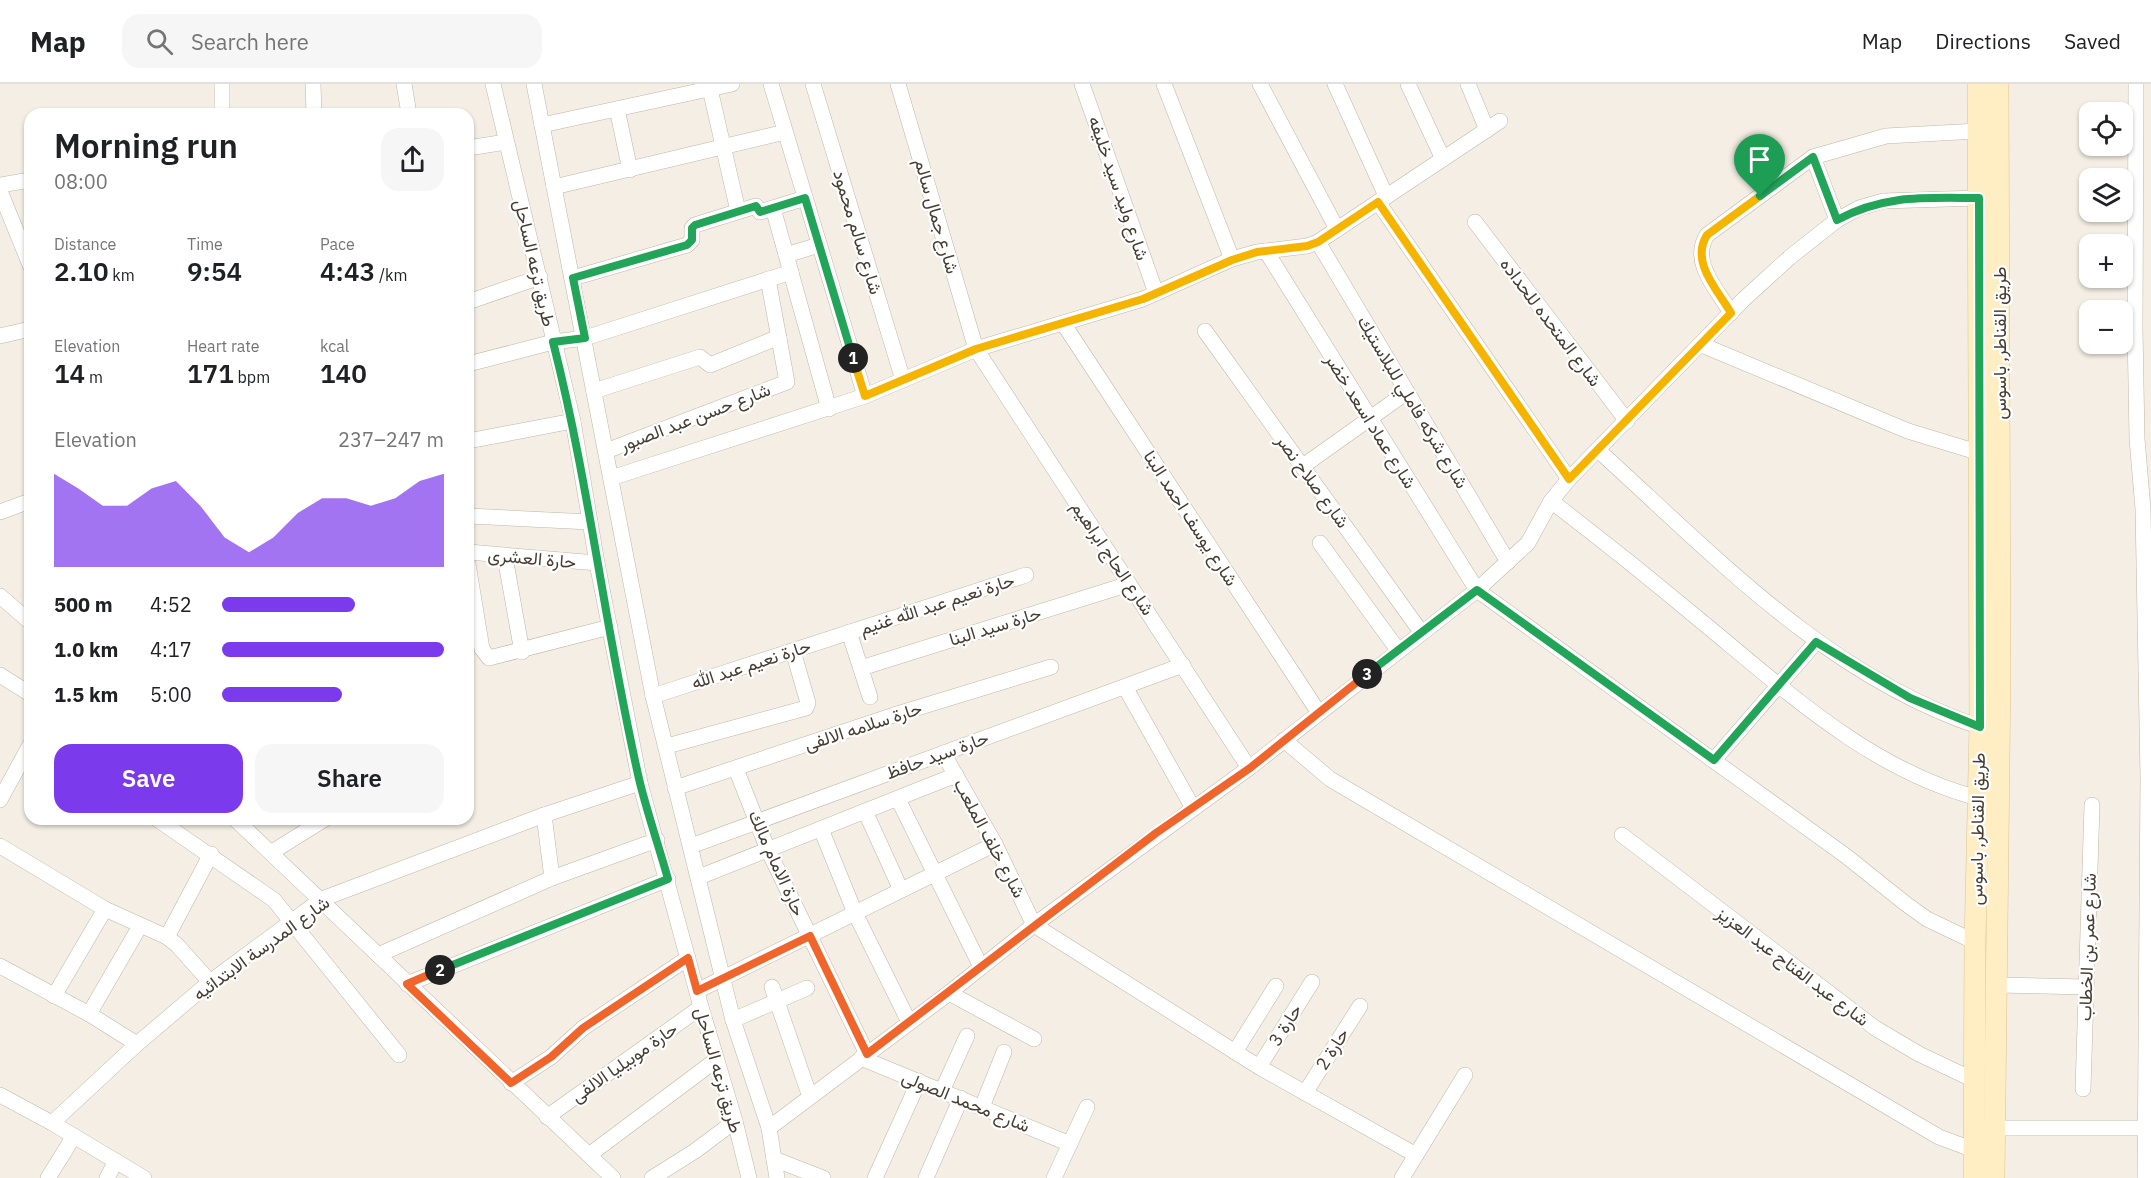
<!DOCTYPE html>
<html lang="en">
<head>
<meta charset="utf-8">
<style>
  :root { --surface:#fff; --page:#f6f6f6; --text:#202124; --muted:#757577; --line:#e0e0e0; --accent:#7c3aed }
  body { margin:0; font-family:"IBM Plex Sans",Vazirmatn,sans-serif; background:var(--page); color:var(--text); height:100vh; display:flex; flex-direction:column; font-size:22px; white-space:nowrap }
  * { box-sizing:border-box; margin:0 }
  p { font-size:20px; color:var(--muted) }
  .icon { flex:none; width:33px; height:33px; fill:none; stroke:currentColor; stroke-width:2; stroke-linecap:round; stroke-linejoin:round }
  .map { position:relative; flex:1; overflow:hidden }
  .details { position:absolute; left:24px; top:24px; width:450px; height:717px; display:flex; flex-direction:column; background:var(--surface); border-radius:18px; box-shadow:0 2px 4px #0004 }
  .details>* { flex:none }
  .fabs { position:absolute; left:2079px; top:18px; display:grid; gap:12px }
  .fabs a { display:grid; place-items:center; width:54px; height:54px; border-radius:12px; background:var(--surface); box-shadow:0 2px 4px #0004; font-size:30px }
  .pin { position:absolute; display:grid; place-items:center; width:51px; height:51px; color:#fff; margin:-62px -26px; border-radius:50% 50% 50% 0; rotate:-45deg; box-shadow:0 0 6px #0007 }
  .pin .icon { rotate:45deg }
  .km { position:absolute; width:30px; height:30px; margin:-15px; border-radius:50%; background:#222; color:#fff; font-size:16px; line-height:30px; text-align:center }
  .round { display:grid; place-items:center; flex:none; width:63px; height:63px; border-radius:18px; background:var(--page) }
  .overview { display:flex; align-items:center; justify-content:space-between; height:102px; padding:0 30px }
  h1 { font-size:33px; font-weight:600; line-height:45px }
  .stats { display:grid; grid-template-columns:repeat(3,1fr); gap:9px; height:102px; padding:6px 30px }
  .stats div { display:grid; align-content:center }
  .stats b { font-size:26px; font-weight:600 }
  .stats small { font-size:16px; font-weight:400 }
  .stats p { font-size:16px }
  .chart { height:168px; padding:12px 30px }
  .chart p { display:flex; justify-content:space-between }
  .chart svg { width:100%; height:108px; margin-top:6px; fill:var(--accent); opacity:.7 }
  .primary-button { display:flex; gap:12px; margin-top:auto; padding:12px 30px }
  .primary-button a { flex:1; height:69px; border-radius:18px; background:var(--accent); color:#fff; font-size:24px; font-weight:600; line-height:69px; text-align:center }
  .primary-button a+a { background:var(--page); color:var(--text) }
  ul { padding:0 30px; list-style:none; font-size:20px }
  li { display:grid; grid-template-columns:96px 72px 1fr; align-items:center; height:45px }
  li i { height:15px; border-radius:8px; background:var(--accent) }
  header { display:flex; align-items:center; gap:36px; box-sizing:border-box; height:84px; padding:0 30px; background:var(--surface); border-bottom:2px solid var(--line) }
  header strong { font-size:28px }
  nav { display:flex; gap:33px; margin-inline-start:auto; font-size:21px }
  .search { width:420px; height:54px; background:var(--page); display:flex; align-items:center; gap:15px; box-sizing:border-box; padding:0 21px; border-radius:18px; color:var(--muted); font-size:22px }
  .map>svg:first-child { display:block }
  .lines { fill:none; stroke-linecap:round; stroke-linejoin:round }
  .street-casing { stroke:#c1b6a6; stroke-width:16 }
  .secondary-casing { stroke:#dcc490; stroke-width:22 }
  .street { stroke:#fff; stroke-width:15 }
  .secondary { stroke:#ffedc3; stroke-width:21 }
  .split-1-casing { stroke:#fff; stroke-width:12 }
  .split-2-casing { stroke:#fff; stroke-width:12 }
  .split-3-casing { stroke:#fff; stroke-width:12 }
  .split-4-casing { stroke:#fff; stroke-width:12 }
  .split-1 { stroke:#f5b400; stroke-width:8 }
  .split-2 { stroke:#22a559; stroke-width:8 }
  .split-3 { stroke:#f0652b; stroke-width:8 }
  .split-4 { stroke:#22a559; stroke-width:8 }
  .labels { text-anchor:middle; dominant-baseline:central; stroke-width:4.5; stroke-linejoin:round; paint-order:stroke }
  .street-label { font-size:18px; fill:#473e33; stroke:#fff }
</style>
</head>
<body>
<header>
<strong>Map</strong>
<div class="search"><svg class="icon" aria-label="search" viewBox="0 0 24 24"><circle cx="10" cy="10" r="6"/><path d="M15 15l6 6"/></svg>Search here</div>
<nav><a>Map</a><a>Directions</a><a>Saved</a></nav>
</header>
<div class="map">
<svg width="2151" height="1094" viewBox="0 0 2151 1094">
  <rect width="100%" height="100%" fill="#f4eee4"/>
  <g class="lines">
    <defs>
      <g id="street">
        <polyline points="222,0 222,30"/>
        <polyline points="313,0 314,30"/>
        <polyline points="404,0 409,30"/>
        <polyline points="493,0 573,337 597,479 640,699 701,923 735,1037 749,1094"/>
        <polyline points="534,0 653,612 733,936 769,1044 777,1094"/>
        <polyline points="771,0 865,312"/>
        <polyline points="813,0 903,296"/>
        <polyline points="898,0 976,265 1249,684"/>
        <polyline points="1082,0 1156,209"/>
        <polyline points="1164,0 1232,175"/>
        <polyline points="1260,0 1337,145"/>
        <polyline points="1335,0 1386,112"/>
        <polyline points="1408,0 1443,75"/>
        <polyline points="1468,0 1487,46"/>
        <polyline points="2136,0 2135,244 2137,355 2143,425 2148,694 2145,1094"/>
        <polyline points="710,5 738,127"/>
        <polyline points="617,25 630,86"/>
        <polyline points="542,41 732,0"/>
        <polyline points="468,64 506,58"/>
        <polyline points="1813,73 1837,136"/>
        <polyline points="0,101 30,96"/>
        <polyline points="554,103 785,48"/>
        <polyline points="0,107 30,181"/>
        <polyline points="1378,118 1569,395"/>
        <polyline points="773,124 829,325"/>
        <polyline points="1475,138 1627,337"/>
        <polyline points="1318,158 1508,478"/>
        <polyline points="1266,167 1477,506 1846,772 1906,820 1927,835 1975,858"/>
        <polyline points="786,171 819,161"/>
        <polyline points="573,194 687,161 692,156 692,144 695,141 756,122 760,128 805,114"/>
        <polyline points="468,218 540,193"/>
        <path d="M1731,229C1717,205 1690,178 1707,151L1813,73L1886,52L1978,47"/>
        <polyline points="1063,239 1319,629"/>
        <polyline points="1205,247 1421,548"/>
        <polyline points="0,252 30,245"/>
        <polyline points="1702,261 1908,347 1977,368"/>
        <polyline points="468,280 553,258 585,254 791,188"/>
        <polyline points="594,307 700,273 710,281 779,253"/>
        <polyline points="468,357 573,337"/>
        <polyline points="606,367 787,298 768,195"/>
        <path d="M1599,367C1715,472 1827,592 1980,643"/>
        <polyline points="1303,382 1407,308"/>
        <polyline points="611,394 865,312 976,265 1143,215 1232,175 1257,168 1307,162 1318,158 1500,37"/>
        <path d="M1551,417C1602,456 1652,496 1701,537C1785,606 1870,686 1978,714"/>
        <polyline points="0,428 30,417"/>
        <polyline points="468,432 590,438"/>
        <polyline points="1320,459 1398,566"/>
        <polyline points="468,468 597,479"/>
        <polyline points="505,473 522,568"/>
        <polyline points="468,480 482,565 489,574 610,543"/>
        <polyline points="0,512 30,538"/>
        <polyline points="849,548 870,613"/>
        <polyline points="861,584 1129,500"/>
        <polyline points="0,591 30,610"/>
        <polyline points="1125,603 1193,724"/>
        <polyline points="653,612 1026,491"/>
        <polyline points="1284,656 1330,695 1939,1053 1974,1066"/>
        <polyline points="667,662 806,624 808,619 793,567"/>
        <polyline points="943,669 995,760 1034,841 1259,983 1416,1071"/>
        <polyline points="1714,676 1816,558"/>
        <polyline points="736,685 768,766 867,970"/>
        <polyline points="675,704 894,631 1051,583"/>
        <polyline points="898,715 981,883"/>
        <polyline points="0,716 30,661"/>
        <polyline points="865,727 901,806"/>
        <polyline points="544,731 552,794"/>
        <polyline points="157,735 274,816 399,971"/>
        <polyline points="235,735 613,1094"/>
        <polyline points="821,745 855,829 909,938"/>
        <polyline points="1622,751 1875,944 1919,970 1974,996"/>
        <polyline points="0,762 105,825 167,853 177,861 210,898"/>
        <polyline points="691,762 1183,581"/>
        <polyline points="272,768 325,735"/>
        <polyline points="699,793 956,691"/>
        <polyline points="167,853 211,770"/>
        <polyline points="378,871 552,794 657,756"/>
        <polyline points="0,882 89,930 137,960"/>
        <polyline points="407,900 668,795"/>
        <polyline points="1996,901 2085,903"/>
        <polyline points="772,903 810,1013"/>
        <polyline points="697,907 995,760"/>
        <polyline points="949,909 1034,955"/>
        <polyline points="54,912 105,825"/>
        <polyline points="89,930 140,842"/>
        <polyline points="733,936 807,904"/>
        <polyline points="1235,968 1276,902"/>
        <polyline points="861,974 1070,1060"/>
        <polyline points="1259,983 1312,898"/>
        <polyline points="511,999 551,973 583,944 688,874"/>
        <polyline points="2083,1005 2092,721"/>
        <polyline points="942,1007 967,952"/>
        <polyline points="1305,1009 1360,922"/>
        <polyline points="0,1011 52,1039 144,1094"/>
        <polyline points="982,1023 1004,968"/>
        <polyline points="547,1033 701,923"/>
        <polyline points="52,1039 137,960 210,898 322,815 544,731 640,699"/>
        <polyline points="769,1044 949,909 1034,841 1249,684 1477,506 1528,459 1551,417 1569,395 1744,215 1789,174 1837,136 1859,124 1883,117 1979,114"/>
        <polyline points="1986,1044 2145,1044"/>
        <polyline points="589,1071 716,976"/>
        <polyline points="774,1075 823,1094"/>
        <polyline points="48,1094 74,1052"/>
        <polyline points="107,1094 116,1077"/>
        <polyline points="652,1094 695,1067 735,1037"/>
        <polyline points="875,1094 919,997"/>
        <polyline points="926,1094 961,1014"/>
        <polyline points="1054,1094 1087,1023"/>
        <polyline points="1402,1094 1465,991"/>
      </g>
      <g id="secondary">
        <polyline points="1974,1094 1975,858 1980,643 1978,0"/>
        <polyline points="1994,1094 2000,591 1998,0"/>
      </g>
    </defs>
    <use href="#street" class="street-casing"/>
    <use href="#secondary" class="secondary-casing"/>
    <use href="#street" class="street"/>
    <use href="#secondary" class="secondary"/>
  </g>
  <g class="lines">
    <defs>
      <path id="split-1" d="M853,274L865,312L976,265L1143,215L1232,176L1257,168L1307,162L1318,158L1378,118L1569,395L1731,229C1717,205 1690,178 1707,151L1760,112"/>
      <path id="split-2" d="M440,886L668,795C659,763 648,731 640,699C606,553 590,403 553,258L585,254L573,194L687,161L692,156V144L695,141L756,122L760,128L805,114L853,274"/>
      <polyline id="split-3" points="440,886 407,900 511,999 551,973 583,944 688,874 697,907 810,852 867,970 1156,749 1250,684 1367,590"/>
      <path id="split-4" d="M1367,590L1477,506L1714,676L1816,558L1910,614L1980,643L1979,114C1926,114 1885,110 1837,136L1813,73L1760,112"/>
    </defs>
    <use href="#split-1" class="split-1-casing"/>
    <use href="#split-2" class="split-2-casing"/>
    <use href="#split-3" class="split-3-casing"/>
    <use href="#split-4" class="split-4-casing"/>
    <use href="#split-1" class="split-1"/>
    <use href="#split-2" class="split-2"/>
    <use href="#split-3" class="split-3"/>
    <use href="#split-4" class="split-4"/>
  </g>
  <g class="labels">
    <g class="street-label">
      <text transform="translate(1119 104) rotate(71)">شارع وليد سيد خليفه</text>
      <text transform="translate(937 132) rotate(74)">شارع جمال سالم</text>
      <text transform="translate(858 148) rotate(73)">شارع سالم محمود</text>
      <text transform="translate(535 179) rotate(77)">طريق ترعه الساحل</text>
      <text transform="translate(1551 238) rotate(53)">شارع المتحده للحداده</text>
      <text transform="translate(1999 259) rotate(-90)">طريق القناطر, باسوس</text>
      <text transform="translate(1413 318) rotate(59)">شارع شركه فاملي للبلاستيك</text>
      <text transform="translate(695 333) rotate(-21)">شارع حسن عبد الصبور</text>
      <text transform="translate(1371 337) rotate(58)">شارع عماد اسعد خضر</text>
      <text transform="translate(1313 397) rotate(54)">شارع صلاح نصر</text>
      <text transform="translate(1191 434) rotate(57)">شارع يوسف احمد البنا</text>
      <text transform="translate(532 474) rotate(5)">حارة العشرى</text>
      <text transform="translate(1113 474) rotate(56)">شارع الحاج ابراهيم</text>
      <text transform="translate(937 520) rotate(-18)">حارة نعيم عبد الله غنيم</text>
      <text transform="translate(995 542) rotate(-17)">حارة سيد البنا</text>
      <text transform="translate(751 580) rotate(-18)">حارة نعيم عبد الله</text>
      <text transform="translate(863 642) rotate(-18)">حارة سلامه الالفى</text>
      <text transform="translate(937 671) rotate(-20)">حارة سيد حافظ</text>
      <text transform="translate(1977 745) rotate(-89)">طريق القناطر, باسوس</text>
      <text transform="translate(990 754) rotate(62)">شارع خلف الملعب</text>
      <text transform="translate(777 779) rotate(66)">حارة الامام مالك</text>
      <text transform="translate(2087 863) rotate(-88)">شارع عمر بن الخطاب</text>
      <text transform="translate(261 864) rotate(-36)">شارع المدرسة الابتدائيه</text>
      <text transform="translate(1793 882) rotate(37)">شارع عبد الفتاح عبد العزيز</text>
      <text transform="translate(1285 941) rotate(-58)">حارة 3</text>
      <text transform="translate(1332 965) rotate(-58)">حارة 2</text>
      <text transform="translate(624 978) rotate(-35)">حارة موبيليا الالفى</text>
      <text transform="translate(719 986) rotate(74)">طريق ترعه الساحل</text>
      <text transform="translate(966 1017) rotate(22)">شارع محمد الصولى</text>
    </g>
  </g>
</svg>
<div class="fabs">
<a><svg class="icon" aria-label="locate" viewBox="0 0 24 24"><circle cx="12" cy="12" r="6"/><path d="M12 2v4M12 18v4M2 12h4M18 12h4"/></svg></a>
<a><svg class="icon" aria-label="layers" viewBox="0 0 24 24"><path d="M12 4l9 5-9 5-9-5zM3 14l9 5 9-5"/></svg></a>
<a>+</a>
<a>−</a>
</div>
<div class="pin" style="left:1760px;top:112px;background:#1e9e55"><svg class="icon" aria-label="arrive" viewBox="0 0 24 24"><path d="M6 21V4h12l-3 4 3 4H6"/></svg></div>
<b class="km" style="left:853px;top:274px">1</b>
<b class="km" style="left:440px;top:886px">2</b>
<b class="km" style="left:1367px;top:590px">3</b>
<section class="details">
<div class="overview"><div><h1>Morning run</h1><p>08:00</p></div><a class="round"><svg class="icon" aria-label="share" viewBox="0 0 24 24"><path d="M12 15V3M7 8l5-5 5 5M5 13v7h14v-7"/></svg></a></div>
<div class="stats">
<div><p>Distance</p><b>2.10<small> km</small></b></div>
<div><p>Time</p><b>9:54</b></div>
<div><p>Pace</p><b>4:43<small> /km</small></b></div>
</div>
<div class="stats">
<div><p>Elevation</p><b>14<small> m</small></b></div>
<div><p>Heart rate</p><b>171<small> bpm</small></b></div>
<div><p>kcal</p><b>140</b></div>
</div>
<div class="chart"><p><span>Elevation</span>237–247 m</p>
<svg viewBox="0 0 160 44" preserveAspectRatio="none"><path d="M0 44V6L10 12L20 19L30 19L40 12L50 9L60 19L70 32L80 38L90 32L100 22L110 16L120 16L130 19L140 16L150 9L160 6V44z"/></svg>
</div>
<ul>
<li><b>500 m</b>4:52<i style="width:60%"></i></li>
<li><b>1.0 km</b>4:17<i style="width:100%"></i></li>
<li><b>1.5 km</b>5:00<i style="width:54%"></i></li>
</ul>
<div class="primary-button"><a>Save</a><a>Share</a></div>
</section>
</div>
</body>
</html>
